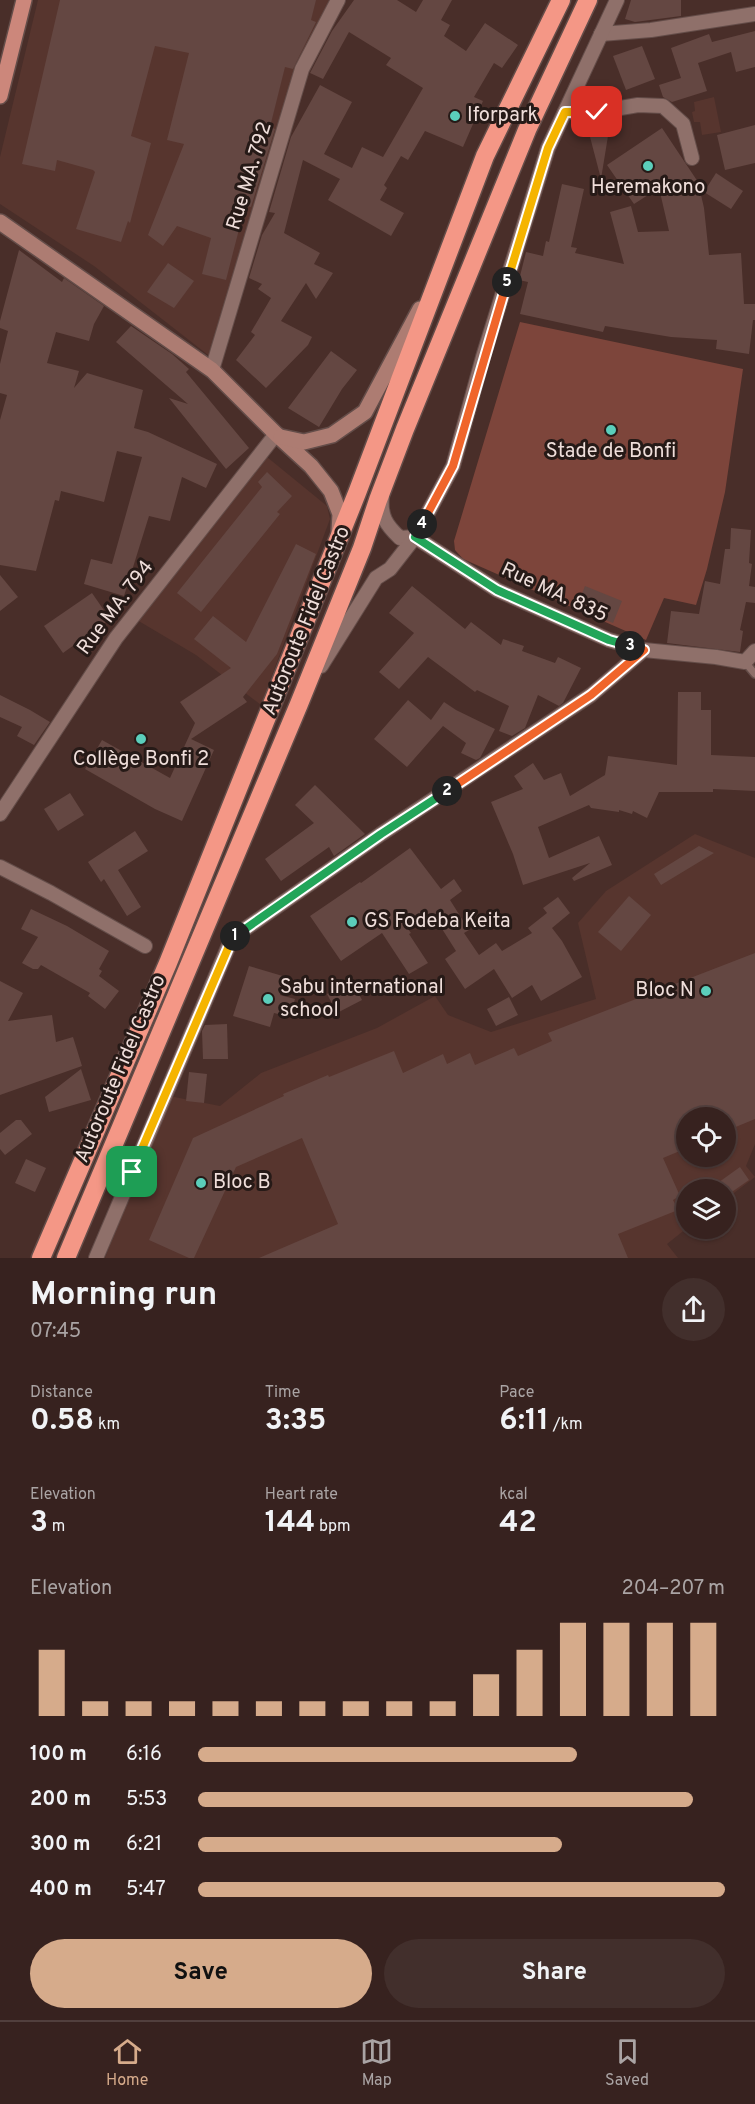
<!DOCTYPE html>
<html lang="en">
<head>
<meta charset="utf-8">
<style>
  :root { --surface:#37221f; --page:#422f2c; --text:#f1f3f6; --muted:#aaa4a4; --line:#513f3d; --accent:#d6ab8b }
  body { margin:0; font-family:Overpass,sans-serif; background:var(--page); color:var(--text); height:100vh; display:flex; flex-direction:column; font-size:22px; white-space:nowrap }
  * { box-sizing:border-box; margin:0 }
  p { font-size:20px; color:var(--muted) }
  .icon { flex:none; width:33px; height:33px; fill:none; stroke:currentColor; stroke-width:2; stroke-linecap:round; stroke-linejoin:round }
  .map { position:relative; height:1258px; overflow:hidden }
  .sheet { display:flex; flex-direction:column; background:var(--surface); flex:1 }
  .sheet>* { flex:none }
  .tools { position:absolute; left:676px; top:1107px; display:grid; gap:12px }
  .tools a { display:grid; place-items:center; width:60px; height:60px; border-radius:50%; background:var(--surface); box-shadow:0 2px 4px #0004,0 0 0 2px var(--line); font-size:30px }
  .pin { position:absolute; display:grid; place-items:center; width:51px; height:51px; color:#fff; margin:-26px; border-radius:12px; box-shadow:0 3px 9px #0006 }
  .km { position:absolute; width:30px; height:30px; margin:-15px; border-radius:50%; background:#222; color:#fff; font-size:16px; line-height:30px; text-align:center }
  .round { display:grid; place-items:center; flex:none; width:63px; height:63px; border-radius:32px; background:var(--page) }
  .summary { display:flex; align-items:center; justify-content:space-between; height:102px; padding:0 30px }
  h1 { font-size:33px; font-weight:700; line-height:45px }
  .figures { display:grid; grid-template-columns:repeat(3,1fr); gap:9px; height:102px; padding:6px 30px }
  .figures div { display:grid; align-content:center }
  .figures b { font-size:30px; font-weight:700 }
  .figures small { font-size:16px; font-weight:400 }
  .figures p { font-size:16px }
  .chart { height:168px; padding:12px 30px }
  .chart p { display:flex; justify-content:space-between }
  .chart svg { width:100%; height:108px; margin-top:6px; stroke:var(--accent); stroke-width:6 }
  .action { display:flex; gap:12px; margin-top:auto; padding:12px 30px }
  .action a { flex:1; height:69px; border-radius:36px; background:var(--accent); color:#111; font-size:24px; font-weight:700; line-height:69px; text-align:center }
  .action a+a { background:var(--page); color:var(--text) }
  ul { padding:0 30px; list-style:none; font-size:20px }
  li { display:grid; grid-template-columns:96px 72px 1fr; align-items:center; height:45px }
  li i { height:15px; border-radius:8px; background:var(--accent) }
  .menu { display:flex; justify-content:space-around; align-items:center; height:84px; border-top:2px solid var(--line); background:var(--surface); font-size:16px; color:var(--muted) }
  .menu a { display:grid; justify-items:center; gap:3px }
  .menu .on { color:var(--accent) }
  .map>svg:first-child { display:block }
  .built { fill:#57352e; fill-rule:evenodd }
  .green { fill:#7d453b }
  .building { fill:#644742 }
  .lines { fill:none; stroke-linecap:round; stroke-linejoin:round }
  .lane-casing { stroke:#644d49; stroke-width:10 }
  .street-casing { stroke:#644d49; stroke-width:16 }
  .secondary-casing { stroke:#644d49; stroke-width:18 }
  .primary-casing { stroke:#644d49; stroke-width:18 }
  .highway-casing { stroke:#644d49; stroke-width:21 }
  .lane { stroke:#8f706a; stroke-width:7 }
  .street { stroke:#8f706a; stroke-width:14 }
  .secondary { stroke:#ad7c72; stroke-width:15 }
  .primary { stroke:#cc877b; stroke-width:15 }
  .highway { stroke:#f49786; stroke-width:18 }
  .split-1-casing { stroke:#fff; stroke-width:12 }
  .split-2-casing { stroke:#fff; stroke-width:12 }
  .split-3-casing { stroke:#fff; stroke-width:12 }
  .split-4-casing { stroke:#fff; stroke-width:12 }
  .split-5-casing { stroke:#fff; stroke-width:12 }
  .split-6-casing { stroke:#fff; stroke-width:12 }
  .split-1 { stroke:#f5b400; stroke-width:8 }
  .split-2 { stroke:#22a559; stroke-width:8 }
  .split-3 { stroke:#f0652b; stroke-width:8 }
  .split-4 { stroke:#22a559; stroke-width:8 }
  .split-5 { stroke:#f0652b; stroke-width:8 }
  .split-6 { stroke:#f5b400; stroke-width:8 }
  .poi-dot { fill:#5bcebb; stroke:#261a17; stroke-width:2 }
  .labels { text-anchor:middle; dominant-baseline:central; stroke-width:6; stroke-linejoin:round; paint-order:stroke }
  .poi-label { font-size:20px; fill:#efdeda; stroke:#261a17; text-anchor:start }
  .street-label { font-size:20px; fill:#efdeda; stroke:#261a17 }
</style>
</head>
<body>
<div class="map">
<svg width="755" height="1258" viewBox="0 0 755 1258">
  <rect width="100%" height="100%" fill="#492e29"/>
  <g class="built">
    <polygon points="38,0 332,0 278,138 212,358 94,266 0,204 0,157"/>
    <polygon points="714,97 721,132 702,135 700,122 694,122 692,112 695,111 694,102"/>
    <polygon points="267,457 327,506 330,519 261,705 196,655 137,620"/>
    <path d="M695,834L755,858V1144L746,1166L755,1177L726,1199V1190H687V1228L667,1244L678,1258H105L164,1095L220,1106L261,1073L377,1028L435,996L448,1015L491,1032L596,999L578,923L606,891ZM687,1118H726V1156H687Z"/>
  </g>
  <polygon class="green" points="520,322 743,369 725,492 707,569 696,605 664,598 646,640 463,559 455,550 454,541"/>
  <g class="building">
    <polygon points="60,0 316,0 311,20 316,22 293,69 285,67 270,127 275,129 251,207 245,206 226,280 202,274 211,238 177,226 163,246 148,235 184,144 167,140 189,53 155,46 131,136 151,143 130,223 128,221 121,242 76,229 95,172 93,170 57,160 55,171 22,164"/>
    <polygon points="354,0 397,0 416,12 423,0 452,0 441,20 450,25 444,36 466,51 485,23 518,45 502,68 494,63 474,97 483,101 463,147 425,131 408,160 401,156 384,185 387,188 380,200 404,213 391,236 328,200 340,179 303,160 284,233 320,253 314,264 333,273 316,299 306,283 281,321 312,337 308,345 266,388 236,360 255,335 251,332 271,298 258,289 262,284 249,278 262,235 275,213 269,212 291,137 320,85 352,102 324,154 352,168 362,147 383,157 423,88 386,65 391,58 349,32 323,79 310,73 332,31"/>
    <polygon points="631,0 681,0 681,16 635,22 625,19"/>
    <polygon points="755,31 755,67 736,72 731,52 698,63 707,91 672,102 663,97 659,85 681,78 671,48 709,34 712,42"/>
    <polygon points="642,46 655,79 626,90 613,56"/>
    <polygon points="755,125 755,163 725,170 717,135"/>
    <polygon points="662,128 698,182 704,208 709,255 741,253 744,304 755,304 755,320 753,320 749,354 716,349 717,340 671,337 605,326 603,332 520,314 528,282 519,280 526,252 543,256 546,241 549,242 562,184 584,189 571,247 577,248 575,253 624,264 610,212 631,206 638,232 669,231 659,188 634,204 607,165"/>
    <polygon points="589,133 608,136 601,179"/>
    <polygon points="716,173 743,191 731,209 704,192"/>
    <polygon points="19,250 62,282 64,278 104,306 94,324 89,341 56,332 47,363 79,371 74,388 87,373 143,390 134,428 148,432 217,464 206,488 182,477 170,521 149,516 124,596 84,584 91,559 112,564 142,457 117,451 104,502 61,491 59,501 55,500 36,571 0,565 0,420 7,395 0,393 0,364 8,331 0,328 0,321"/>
    <polygon points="168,263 194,281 174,308 147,292"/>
    <polygon points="131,326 172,354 189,369 186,372 249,448 226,469 169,398 188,404 116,342"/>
    <polygon points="331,351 357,370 342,389 319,427 288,408"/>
    <polygon points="267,472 292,496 277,512 280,514 201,612 177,593 262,487 258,482"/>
    <polygon points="731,528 751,530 749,563 752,564 749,586 755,587 755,603 746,602 740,630 743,631 740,652 667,643 671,611 699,614 705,581 720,584 725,549 730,549"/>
    <polygon points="296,544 316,554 277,654 243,697 247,702 191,739 214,750 182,821 155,809 85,769 102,740 170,778 195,723 180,702 231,668 194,639 213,616 246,642"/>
    <polygon points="0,575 18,597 0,611"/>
    <polygon points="412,586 465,629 471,622 501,645 503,639 524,646 522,651 555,663 558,657 581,668 563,703 559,706 538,695 525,728 512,736 499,731 509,706 477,690 475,692 428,657 399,689 379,672 414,633 389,613"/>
    <polygon points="585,586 622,601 613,623 576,608"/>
    <polygon points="92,593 110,619 63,653 44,626"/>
    <polygon points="678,692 701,692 701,710 711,710 711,755 755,757 755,791 713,789 713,792 659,792 647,818 633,811 632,814 619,810 619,812 591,808 589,805 538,827 549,858 599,836 612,865 574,881 572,878 590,863 523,885 513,854 491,802 523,789 514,776 533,763 544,780 561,773 570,796 605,775 608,756 677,765"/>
    <polygon points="0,695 30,710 50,722 34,745 17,736 22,727 0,717"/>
    <polygon points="408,700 431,720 444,702 456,710 495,729 480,758 476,760 461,753 466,743 443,726 407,767 374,739"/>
    <polygon points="315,785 365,834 334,856 329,847 281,881 265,859 314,823 295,805"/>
    <polygon points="70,793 84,815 58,831 44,809"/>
    <polygon points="135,831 148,851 118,870 141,907 127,916 104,879 101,882 88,862"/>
    <polygon points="699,846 714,853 661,885 654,874"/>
    <polygon points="410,848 441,889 454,879 462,891 450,900 469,930 464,933 479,955 496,943 502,951 532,933 528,928 547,913 543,908 558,897 570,913 552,928 562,941 582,977 541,1001 532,985 512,998 494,969 465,989 445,959 456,951 432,913 408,929 411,933 409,934 428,963 409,974 382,933 341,961 310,916 360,882 361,883"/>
    <polygon points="629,896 651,915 621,951 598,932"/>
    <polygon points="31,909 67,926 109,951 99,969 102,971 99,976 119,991 105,1009 88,996 90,993 41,965 38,969 33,969 22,963 38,937 21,929"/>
    <polygon points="755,953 755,1119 726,1131 726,1118 687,1118 687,1148 663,1158 680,1196 673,1200 678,1210 618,1234 628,1258 259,1258 338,1224 302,1138 236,1167 194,1258 189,1258 149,1240 193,1138 284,1096 283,1094 328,1075 329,1077 394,1051 403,1073 443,1054 447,1064 470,1053 475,1065 514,1048 518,1056 552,1041 548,1033"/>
    <polygon points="249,966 286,977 280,995 295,999 290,1017 274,1013 270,1027 233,1016"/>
    <polygon points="0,981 23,993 8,1021 52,1015 56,1042 73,1037 82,1066 0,1095"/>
    <polygon points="352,981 362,1000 337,1013 327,994"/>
    <polygon points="509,997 518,1015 496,1026 487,1009"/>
    <polygon points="227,1024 228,1059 203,1059 202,1031 205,1025"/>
    <polygon points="81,1069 91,1100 49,1112 45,1097"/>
    <polygon points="189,1072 207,1074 204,1103 186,1101"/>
    <polygon points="16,1120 21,1120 32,1134 5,1155 0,1149 0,1133"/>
    <polygon points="26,1159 46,1168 35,1192 15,1183"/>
    <polygon points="740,1167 749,1180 726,1196 726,1190 708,1190"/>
  </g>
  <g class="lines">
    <defs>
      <polyline id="lane" points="745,662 755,674"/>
      <g id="street">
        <polyline points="601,34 651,30 755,14"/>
        <polyline points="565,112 597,112 638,105 663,106 683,124 692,158"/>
        <polyline points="212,370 302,69 338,0"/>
        <path d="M382,496C380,516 386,525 400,538L415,537"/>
        <polyline points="415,537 497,590 609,640 644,650 716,657 745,662 755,651"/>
        <polyline points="321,666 376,578 390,569 415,537 453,466 483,357 548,148 617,0"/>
        <polyline points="0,814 116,638 276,434"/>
        <polyline points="0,867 51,893 145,946"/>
        <polyline points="96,1258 232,938 381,834 591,695 644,650"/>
      </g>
      <g id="secondary">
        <polyline points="0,222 212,370 276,434 311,466 331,491 340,514 339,532"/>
        <polyline points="281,437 304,442 332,435 365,412 420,309"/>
      </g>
      <polyline id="primary" points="0,96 24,0"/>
      <g id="highway">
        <polyline points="41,1258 168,963 357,493 485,156 561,0"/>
        <polyline points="66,1258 299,704 362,548 378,500 405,429 527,130 588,0"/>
      </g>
    </defs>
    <use href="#lane" class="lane-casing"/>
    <use href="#street" class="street-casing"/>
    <use href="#secondary" class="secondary-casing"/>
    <use href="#primary" class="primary-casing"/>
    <use href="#highway" class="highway-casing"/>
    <use href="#lane" class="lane"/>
    <use href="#street" class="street"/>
    <use href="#secondary" class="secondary"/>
    <use href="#primary" class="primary"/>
    <use href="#highway" class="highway"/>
  </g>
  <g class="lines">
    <defs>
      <polyline id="split-1" points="132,1172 232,939 235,936"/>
      <polyline id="split-2" points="235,936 381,834 447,791"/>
      <polyline id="split-3" points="447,791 591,695 644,650 630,646"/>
      <polyline id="split-4" points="422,524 415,537 497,590 609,640 630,646"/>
      <polyline id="split-5" points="422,524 453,466 507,282"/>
      <polyline id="split-6" points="507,282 548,148 565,112 597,112"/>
    </defs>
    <use href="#split-1" class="split-1-casing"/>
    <use href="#split-2" class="split-2-casing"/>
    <use href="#split-3" class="split-3-casing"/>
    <use href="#split-4" class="split-4-casing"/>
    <use href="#split-5" class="split-5-casing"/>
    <use href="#split-6" class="split-6-casing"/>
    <use href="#split-1" class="split-1"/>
    <use href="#split-2" class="split-2"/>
    <use href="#split-3" class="split-3"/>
    <use href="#split-4" class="split-4"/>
    <use href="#split-5" class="split-5"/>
    <use href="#split-6" class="split-6"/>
  </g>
  <g class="poi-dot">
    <circle cx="455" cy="116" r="6"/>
    <circle cx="648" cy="166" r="6"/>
    <circle cx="611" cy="430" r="6"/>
    <circle cx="141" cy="739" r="6"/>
    <circle cx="352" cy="922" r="6"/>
    <circle cx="706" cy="991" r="6"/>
    <circle cx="268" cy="999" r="6"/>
    <circle cx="201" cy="1183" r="6"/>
  </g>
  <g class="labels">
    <g class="poi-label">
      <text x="467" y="116">Iforpark</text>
      <text x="648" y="188" text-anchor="middle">Heremakono</text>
      <text x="611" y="452" text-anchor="middle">Stade de Bonfi</text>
      <text x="141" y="760" text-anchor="middle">Collège Bonfi 2</text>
      <text x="364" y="922">GS Fodeba Keita</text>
      <text x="280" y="988">Sabu international<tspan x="280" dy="23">school</tspan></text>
      <text x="694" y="991" text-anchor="end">Bloc N</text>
      <text x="213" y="1183">Bloc B</text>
    </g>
    <g class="street-label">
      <text transform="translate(250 176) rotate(-73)">Rue MA. 792</text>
      <text transform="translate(554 593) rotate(25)">Rue MA. 835</text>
      <text transform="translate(116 608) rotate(-53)">Rue MA. 794</text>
      <text transform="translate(307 621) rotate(-68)">Autoroute Fidel Castro</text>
      <text transform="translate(121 1069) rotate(-67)">Autoroute Fidel Castro</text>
    </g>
  </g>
</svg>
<div class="tools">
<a><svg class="icon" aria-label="locate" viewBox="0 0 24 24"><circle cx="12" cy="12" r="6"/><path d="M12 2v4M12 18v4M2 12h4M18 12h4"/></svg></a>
<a><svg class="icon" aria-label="layers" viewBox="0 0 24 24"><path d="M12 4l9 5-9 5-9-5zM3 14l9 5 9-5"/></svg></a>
</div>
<div class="pin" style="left:132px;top:1172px;background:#1e9e55"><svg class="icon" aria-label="arrive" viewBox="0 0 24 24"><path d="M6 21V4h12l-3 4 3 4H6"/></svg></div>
<div class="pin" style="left:597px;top:112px;background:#d93025"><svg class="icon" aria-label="check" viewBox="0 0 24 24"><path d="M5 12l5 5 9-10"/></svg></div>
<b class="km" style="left:235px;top:936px">1</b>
<b class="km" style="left:447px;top:791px">2</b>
<b class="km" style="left:630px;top:646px">3</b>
<b class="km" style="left:422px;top:524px">4</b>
<b class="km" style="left:507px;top:282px">5</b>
</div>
<section class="sheet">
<div class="summary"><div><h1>Morning run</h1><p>07:45</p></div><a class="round"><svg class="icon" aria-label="share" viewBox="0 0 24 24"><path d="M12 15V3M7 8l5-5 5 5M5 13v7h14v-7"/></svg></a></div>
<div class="figures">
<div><p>Distance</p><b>0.58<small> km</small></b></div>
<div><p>Time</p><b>3:35</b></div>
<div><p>Pace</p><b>6:11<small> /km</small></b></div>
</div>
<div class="figures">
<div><p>Elevation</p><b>3<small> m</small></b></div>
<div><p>Heart rate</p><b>144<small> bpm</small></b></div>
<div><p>kcal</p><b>42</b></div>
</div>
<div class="chart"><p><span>Elevation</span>204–207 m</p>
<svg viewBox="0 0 160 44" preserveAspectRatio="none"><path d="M5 44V17M15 44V38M25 44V38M35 44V38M45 44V38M55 44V38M65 44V38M75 44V38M85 44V38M95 44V38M105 44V27M115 44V17M125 44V6M135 44V6M145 44V6M155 44V6"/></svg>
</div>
<ul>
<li><b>100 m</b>6:16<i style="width:72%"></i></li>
<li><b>200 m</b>5:53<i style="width:94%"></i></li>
<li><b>300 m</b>6:21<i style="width:69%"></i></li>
<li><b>400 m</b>5:47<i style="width:100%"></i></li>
</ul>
<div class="action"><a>Save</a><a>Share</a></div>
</section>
<nav class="menu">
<a class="on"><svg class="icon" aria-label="home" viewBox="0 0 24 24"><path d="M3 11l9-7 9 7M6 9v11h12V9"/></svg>Home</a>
<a><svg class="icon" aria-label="map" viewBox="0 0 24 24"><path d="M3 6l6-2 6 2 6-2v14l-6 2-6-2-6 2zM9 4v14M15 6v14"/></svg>Map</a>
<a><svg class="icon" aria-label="saved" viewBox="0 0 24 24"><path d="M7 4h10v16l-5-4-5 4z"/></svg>Saved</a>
</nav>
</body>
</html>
